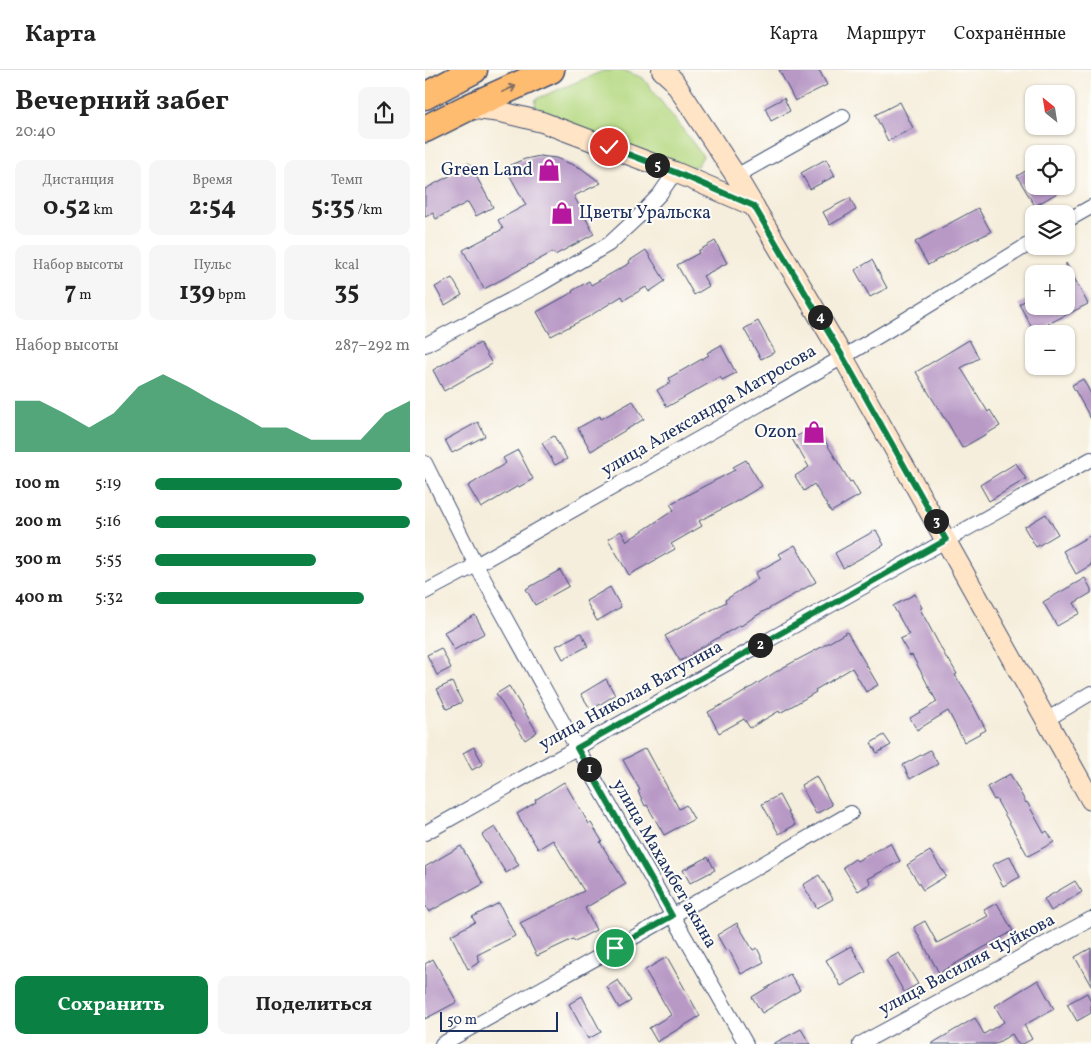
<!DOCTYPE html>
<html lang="ru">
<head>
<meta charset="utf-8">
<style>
  :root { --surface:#fff; --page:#f6f6f6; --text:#222; --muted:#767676; --line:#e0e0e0; --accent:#0b8043 }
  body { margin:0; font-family:Vollkorn,serif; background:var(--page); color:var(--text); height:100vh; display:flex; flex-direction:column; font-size:19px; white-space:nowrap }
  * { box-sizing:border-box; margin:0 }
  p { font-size:16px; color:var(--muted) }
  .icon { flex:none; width:28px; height:28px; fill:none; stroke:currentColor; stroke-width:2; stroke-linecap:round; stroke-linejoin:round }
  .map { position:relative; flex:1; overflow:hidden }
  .details { display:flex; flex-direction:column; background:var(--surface); width:425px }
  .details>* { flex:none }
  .needle { width:32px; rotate:330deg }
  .tools { position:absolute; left:600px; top:15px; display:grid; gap:10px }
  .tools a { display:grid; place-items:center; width:50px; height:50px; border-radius:10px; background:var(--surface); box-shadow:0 1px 4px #0004; font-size:25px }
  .scale { position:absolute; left:15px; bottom:12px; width:118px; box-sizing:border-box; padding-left:5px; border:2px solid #1b2f5e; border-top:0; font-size:14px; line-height:18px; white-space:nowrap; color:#1b2f5e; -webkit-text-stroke:4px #fdfcf7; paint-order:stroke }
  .pin { position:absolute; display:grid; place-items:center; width:42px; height:42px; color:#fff; margin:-21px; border:2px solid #fff; border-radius:50%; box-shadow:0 1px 5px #0007 }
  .km { position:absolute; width:25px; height:25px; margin:-12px; border-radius:50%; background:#222; color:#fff; font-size:14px; line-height:25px; text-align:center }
  .round { display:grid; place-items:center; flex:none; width:52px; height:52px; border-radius:10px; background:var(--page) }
  .headline { display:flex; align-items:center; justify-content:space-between; height:85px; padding:0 15px }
  h1 { font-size:28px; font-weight:700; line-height:38px }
  .figures { display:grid; grid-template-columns:repeat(3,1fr); gap:8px; height:85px; padding:5px 15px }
  .figures div { display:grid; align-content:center; border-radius:10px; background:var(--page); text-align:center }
  .figures b { font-size:25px; font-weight:700 }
  .figures small { font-size:14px; font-weight:400 }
  .figures p { font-size:14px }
  .chart { height:140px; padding:10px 15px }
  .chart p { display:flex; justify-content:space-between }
  .chart svg { width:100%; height:90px; margin-top:5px; fill:var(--accent); opacity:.7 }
  .action { display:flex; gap:10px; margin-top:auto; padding:10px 15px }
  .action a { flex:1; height:58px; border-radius:10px; background:var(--accent); color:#fff; font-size:20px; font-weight:700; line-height:58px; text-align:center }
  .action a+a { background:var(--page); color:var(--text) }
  ul { padding:0 15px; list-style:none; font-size:16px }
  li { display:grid; grid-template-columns:80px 60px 1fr; align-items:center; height:38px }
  li i { height:12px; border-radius:6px; background:var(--accent) }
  header { display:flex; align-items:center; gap:30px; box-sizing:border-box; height:70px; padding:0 25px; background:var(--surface); border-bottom:1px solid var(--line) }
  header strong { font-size:24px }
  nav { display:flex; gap:28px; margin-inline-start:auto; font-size:18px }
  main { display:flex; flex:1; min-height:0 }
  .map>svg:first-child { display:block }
  .green { fill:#b4d880; stroke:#68846f }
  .building { fill:#b899c6 }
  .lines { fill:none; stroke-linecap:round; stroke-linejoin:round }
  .street-casing { stroke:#3c4c71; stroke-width:16 }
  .secondary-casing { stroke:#3c4c71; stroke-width:22 }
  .highway-casing { stroke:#3c4c71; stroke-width:29 }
  .street { stroke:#fff; stroke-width:14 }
  .secondary { stroke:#ffe4c6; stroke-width:20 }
  .highway { stroke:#febc70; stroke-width:26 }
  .oneway { stroke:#816e66 }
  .route-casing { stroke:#fff; stroke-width:10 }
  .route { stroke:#0b8043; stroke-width:6 }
  .labels { text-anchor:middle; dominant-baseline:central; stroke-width:4; stroke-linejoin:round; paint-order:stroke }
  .poi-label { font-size:18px; fill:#1b2f5e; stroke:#fdfcf7; text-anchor:end }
  .street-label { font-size:18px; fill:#1b2f5e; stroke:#fdfcf7 }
</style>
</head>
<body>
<header>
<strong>Карта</strong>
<nav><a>Карта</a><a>Маршрут</a><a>Сохранённые</a></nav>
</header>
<main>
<section class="details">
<div class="headline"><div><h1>Вечерний забег</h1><p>20:40</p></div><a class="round"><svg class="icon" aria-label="share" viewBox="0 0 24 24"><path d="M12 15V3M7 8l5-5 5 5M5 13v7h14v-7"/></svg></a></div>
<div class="figures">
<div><p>Дистанция</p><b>0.52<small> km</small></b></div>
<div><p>Время</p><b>2:54</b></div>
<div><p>Темп</p><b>5:35<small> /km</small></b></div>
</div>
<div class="figures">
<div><p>Набор высоты</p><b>7<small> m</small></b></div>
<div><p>Пульс</p><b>139<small> bpm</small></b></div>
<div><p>kcal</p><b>35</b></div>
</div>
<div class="chart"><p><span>Набор высоты</span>287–292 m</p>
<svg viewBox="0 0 160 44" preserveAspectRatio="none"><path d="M0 44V19L10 19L20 25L30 32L40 25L50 12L60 6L70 12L80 19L90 25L100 32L110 32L120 38L130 38L140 38L150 25L160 19V44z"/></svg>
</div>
<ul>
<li><b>100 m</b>5:19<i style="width:97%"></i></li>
<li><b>200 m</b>5:16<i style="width:100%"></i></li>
<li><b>300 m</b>5:55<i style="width:63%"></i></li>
<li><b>400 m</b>5:32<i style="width:82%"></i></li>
</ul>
<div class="action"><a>Сохранить</a><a>Поделиться</a></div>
</section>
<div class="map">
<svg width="666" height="974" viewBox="0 0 666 974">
  <rect width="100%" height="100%" fill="#fdfcf7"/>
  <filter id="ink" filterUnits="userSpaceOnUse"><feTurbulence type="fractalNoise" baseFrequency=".02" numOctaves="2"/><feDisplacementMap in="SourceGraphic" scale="10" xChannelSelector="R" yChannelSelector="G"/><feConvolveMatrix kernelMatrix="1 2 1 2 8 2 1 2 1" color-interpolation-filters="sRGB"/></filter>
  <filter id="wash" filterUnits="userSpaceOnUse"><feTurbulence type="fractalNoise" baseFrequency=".0096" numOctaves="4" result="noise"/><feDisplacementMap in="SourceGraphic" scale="20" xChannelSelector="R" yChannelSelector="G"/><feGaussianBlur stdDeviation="1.12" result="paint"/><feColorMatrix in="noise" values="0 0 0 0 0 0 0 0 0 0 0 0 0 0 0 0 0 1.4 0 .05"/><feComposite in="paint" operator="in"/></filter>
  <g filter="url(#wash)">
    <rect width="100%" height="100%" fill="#f6eedc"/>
    <polygon class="green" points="198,0 218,8 278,86 273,95 262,99 118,45 110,37 111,29 178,1"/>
    <g id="blocks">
      <g class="building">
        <polygon points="354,0 394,0 402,15 370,31"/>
        <polygon points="359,28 365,41 346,51 340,38"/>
        <polygon points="475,32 488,58 463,71 450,45"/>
        <polygon points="115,86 131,88 156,98 176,113 149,126 169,164 130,185 128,182 59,219 38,180 78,159 73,150 101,135 80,97 100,89"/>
        <polygon points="401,89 410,106 385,119 376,103"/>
        <polygon points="44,93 68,137 51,146 43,132 11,149 8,143 0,147 0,119 28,104 27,102"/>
        <polygon points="609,96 609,116 644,116 610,136 592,106"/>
        <polygon points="425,128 431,140 405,155 398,142"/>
        <polygon points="553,138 566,162 542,173 503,195 490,172"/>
        <polygon points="290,171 302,193 278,206 284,216 269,225 252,195 274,183 273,181"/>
        <polygon points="221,180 240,211 224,222 221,217 199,230 197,226 163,247 126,266 112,242 148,222 147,221 164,211 166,215 205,193 204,191"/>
        <polygon points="447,190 462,218 445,227 430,200"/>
        <polygon points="641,193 663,234 623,254 623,256 610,263 594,234 607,227 609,230 609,236 641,236"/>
        <polygon points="27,208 37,225 20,235 10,217"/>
        <polygon points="333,251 350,282 336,289 319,259"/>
        <polygon points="544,270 554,288 536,298 563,342 565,340 575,356 537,378 520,348 519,348 491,302"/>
        <polygon points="55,273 67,294 19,321 8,300"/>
        <polygon points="296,275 311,303 297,310 295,307 242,337 232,320 246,312 244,308 284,285 282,283"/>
        <polygon points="658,309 666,324 666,349 647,315"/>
        <polygon points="208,331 219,349 166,381 153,358 175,346 176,349"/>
        <polygon points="53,352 60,366 27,383 20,370"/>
        <polygon points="392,355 398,365 397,366 425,412 427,411 435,425 406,442 389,414 379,421 370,406 384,397 367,369"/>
        <polygon points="129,366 142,389 130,395 117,373"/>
        <polygon points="93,380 108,409 94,417 93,416 56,438 43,416 81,393 78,388"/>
        <polygon points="321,390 337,416 312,431 274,451 277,456 246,474 250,479 204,505 183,469 196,461 202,471 249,440 245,434 310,400 308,397"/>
        <polygon points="591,393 601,409 564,431 555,415"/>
        <polygon points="621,444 633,464 611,477 599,457"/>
        <polygon points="451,460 459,475 418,498 410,483"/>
        <polygon points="666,465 666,495 651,504 638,481"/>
        <polygon points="370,475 391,512 329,547 316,556 315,555 267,583 268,584 255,591 240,566 301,532 300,530 333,509 330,503 357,488 354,484"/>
        <polygon points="135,500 144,516 110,535 101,519"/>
        <polygon points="660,508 666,519 666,523 649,533 655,543 632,556 618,532"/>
        <polygon points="185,517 196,537 172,551 161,531"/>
        <polygon points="490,524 497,538 495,539 523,591 524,590 532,604 530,605 545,629 561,660 539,672 523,641 492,660 485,648 512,632 487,585 485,586 475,569 484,565 468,536"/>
        <polygon points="50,545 60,563 29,580 19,562"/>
        <polygon points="422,562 453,615 441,622 427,598 390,620 391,622 355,643 354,641 325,658 319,649 294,663 283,642 308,629 357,598 393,579"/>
        <polygon points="156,563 163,576 138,589 131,576"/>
        <polygon points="16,578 26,598 12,605 2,585"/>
        <polygon points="181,609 190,625 166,640 156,624"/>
        <polygon points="27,612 37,632 22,639 12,619"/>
        <polygon points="84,616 112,662 100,670 71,624"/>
        <polygon points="459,665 466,675 452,683 446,673"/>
        <polygon points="49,677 58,694 47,700 38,683"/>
        <polygon points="221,678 254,739 261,735 269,749 239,765 222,735 220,736 213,721 215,720 198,690"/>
        <polygon points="505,680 513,694 485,709 478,695"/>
        <polygon points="585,704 601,733 602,732 619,763 622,761 629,772 603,786 571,729 569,730 562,717"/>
        <polygon points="391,706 407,735 391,744 376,715"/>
        <polygon points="139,712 164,754 166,753 177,771 175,772 201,814 160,838 171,860 150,871 148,869 112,886 95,853 159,821 128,770 113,779 92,744 111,732 110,730"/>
        <polygon points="354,725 370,755 354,764 337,734"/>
        <polygon points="70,757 94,795 81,803 57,765"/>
        <polygon points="465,773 475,791 443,809 446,813 433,821 418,797 430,789 432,791"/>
        <polygon points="36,776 58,814 42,823 41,821 4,842 0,835 0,797"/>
        <polygon points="505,781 521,806 498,820 482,795"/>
        <polygon points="585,786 595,807 578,816 567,795"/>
        <polygon points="283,787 290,800 265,813 258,800"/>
        <polygon points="394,805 408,829 392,838 378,815"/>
        <polygon points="650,811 657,822 626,841 619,829"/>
        <polygon points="74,833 90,866 52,885 55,892 43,899 26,865 50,852 47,847"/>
        <polygon points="572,833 588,861 514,903 489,857 500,851 512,873 563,846 559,840"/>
        <polygon points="312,853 328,880 332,878 339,892 316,904 304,880 301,881 292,865"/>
        <polygon points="426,876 441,902 416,916 401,890"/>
        <polygon points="666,878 666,916 650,887"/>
        <polygon points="474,883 493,914 479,922 461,890"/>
        <polygon points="242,887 275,946 232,972 224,958 246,945 220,900"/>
        <polygon points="8,889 32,932 0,949 0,894"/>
        <polygon points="365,904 375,920 337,943 327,927"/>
        <polygon points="193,910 206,931 194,938 182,917"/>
        <polygon points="613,910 629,939 599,955 607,969 598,974 593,974 587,964 570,974 506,974 550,948 559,964 579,952 570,936"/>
        <polygon points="662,923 666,931 666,943 652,951 642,934"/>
        <polygon points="157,926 176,962 163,969 144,934"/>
        <polygon points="376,959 385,974 348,974"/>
      </g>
    </g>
  </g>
  <g filter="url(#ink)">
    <use href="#blocks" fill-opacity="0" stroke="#3c4c71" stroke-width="1"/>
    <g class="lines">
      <defs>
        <g id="street">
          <polyline points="311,106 418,46"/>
          <polyline points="641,151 666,137"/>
          <polyline points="0,275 114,215 184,174 213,147 235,124 250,102"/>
          <polyline points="0,393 51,495 152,678 321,974"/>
          <polyline points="0,522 51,495 418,287 462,261 609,171"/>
          <polyline points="621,650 666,623"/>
          <polyline points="0,763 666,389"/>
          <polyline points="17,974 247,846 426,743"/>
          <polyline points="435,974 666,849"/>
        </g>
        <g id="secondary">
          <polyline points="237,0 248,10 311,106 418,287 666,730"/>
          <polyline points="42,38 76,42 117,52 250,102 329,136"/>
        </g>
        <g id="highway">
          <polyline points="0,26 49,0"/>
          <polyline points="0,59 42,38 126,0"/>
        </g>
      </defs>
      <use href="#street" class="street-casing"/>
      <use href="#secondary" class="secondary-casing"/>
      <use href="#highway" class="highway-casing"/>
      <use href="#street" class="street"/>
      <use href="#secondary" class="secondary"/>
      <use href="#highway" class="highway"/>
    </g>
    <defs><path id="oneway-shaft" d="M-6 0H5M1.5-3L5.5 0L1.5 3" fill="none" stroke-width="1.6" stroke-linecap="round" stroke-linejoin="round" transform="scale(1.25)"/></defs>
    <use class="oneway" href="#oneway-shaft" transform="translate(84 19) rotate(-24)"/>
  </g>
  <g class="lines" filter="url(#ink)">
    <defs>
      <polyline id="route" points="184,77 250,102 329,136 418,287 521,470 152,678 247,846 190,878"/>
    </defs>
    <use href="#route" class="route-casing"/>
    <use href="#route" class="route"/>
  </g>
  <defs>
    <symbol id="shop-bare" viewBox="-9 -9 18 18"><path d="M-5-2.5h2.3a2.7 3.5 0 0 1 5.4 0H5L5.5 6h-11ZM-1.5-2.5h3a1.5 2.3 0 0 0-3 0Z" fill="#b5179e" stroke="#fdfcf7" stroke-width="2.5" paint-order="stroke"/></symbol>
  </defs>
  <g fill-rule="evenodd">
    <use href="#shop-bare" x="108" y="84" width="32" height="32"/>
    <use href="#shop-bare" x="121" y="127" width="32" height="32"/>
    <use href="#shop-bare" x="373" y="346" width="32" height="32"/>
  </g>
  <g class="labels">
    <g class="poi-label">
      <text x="108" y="100">Green Land</text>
      <text x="154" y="143" text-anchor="start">Цветы Уральска</text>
      <text x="372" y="362">Ozon</text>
    </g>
    <g class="street-label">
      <text transform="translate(284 341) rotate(-30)">улица Александра Матросова</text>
      <text transform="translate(206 626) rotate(-29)">улица Николая Ватутина</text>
      <text transform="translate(239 794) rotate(60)">улица Махамбет акына</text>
      <text transform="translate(542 895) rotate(-28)">улица Василия Чуйкова</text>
    </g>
  </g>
</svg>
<div class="tools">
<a><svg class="needle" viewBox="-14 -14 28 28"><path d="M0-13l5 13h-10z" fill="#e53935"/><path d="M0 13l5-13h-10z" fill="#767676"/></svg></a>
<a><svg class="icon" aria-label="locate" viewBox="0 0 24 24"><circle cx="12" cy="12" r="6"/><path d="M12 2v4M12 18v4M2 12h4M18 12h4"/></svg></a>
<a><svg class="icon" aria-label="layers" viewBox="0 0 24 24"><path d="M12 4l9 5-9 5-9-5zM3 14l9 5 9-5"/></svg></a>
<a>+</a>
<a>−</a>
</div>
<div class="scale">50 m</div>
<div class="pin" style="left:190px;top:878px;background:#1e9e55"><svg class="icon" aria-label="arrive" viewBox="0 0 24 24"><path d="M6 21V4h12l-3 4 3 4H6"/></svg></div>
<div class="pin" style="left:184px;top:77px;background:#d93025"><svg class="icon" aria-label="check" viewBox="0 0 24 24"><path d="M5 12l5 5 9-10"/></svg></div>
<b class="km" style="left:164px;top:699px">1</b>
<b class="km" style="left:335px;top:575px">2</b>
<b class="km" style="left:511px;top:451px">3</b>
<b class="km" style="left:395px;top:247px">4</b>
<b class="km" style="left:232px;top:95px">5</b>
</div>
</main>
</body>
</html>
